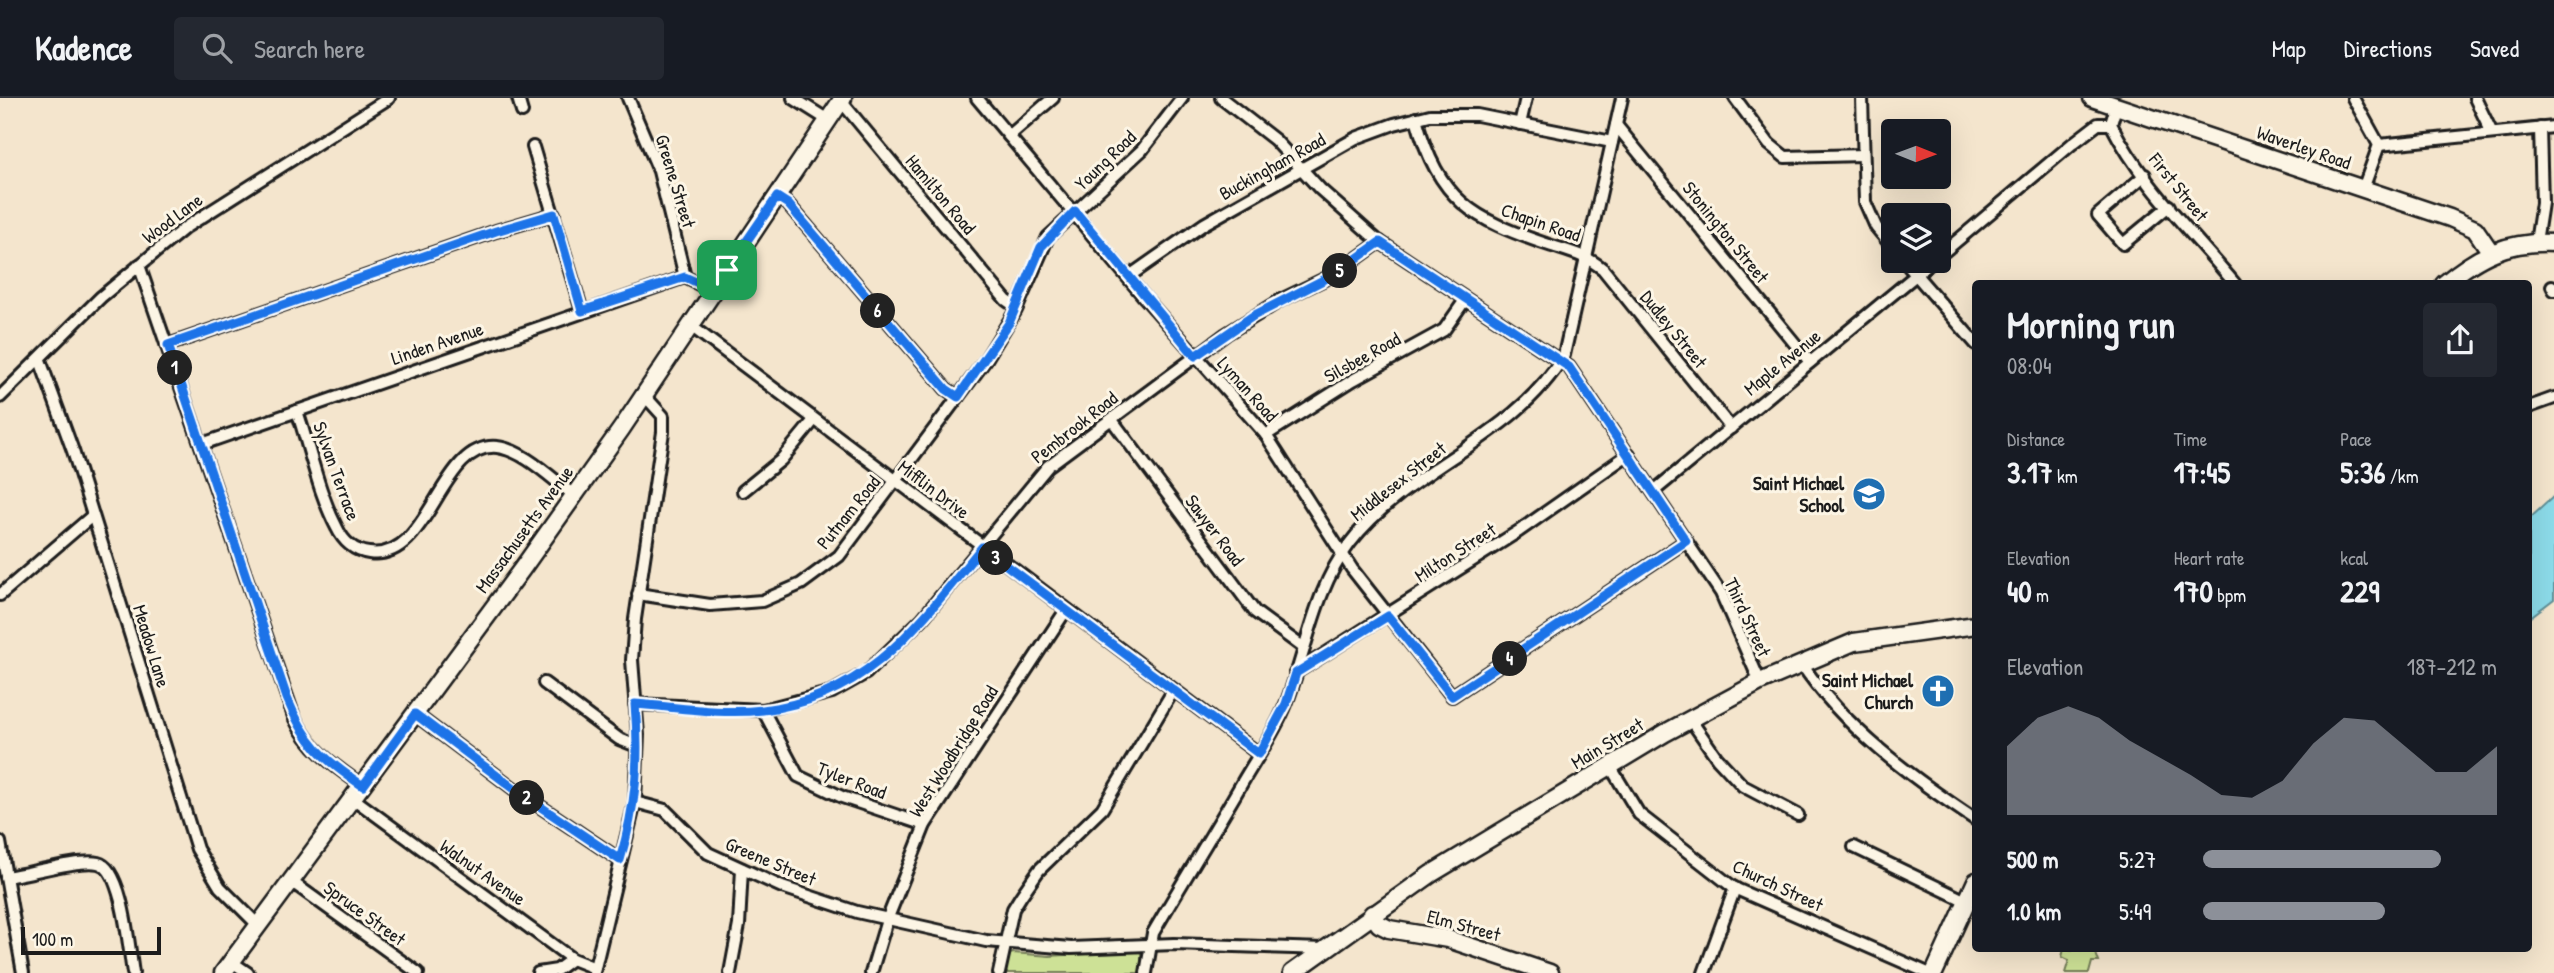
<!DOCTYPE html>
<html lang="en">
<head>
<meta charset="utf-8">
<style>
  :root { --surface:#171b24; --page:#242831; --text:#f1f3f6; --muted:#9ea1a6; --line:#363941; --accent:#8c9099 }
  body { margin:0; font-family:"Patrick Hand",sans-serif; background:var(--page); color:var(--text); height:100vh; display:flex; flex-direction:column; font-size:26px; white-space:nowrap }
  * { box-sizing:border-box; margin:0 }
  p { font-size:23px; color:var(--muted) }
  .icon { flex:none; width:38px; height:38px; fill:none; stroke:currentColor; stroke-width:2; stroke-linecap:round; stroke-linejoin:round }
  .map { position:relative; flex:1; overflow:hidden }
  .details { position:absolute; left:1972px; top:182px; width:560px; height:672px; display:flex; flex-direction:column; background:var(--surface); border-radius:7px; box-shadow:0 7px 28px #0002 }
  .details>* { flex:none }
  .needle { width:46px; rotate:91deg }
  .buttons { position:absolute; left:1881px; top:21px; display:grid; gap:14px }
  .buttons a { display:grid; place-items:center; width:70px; height:70px; border-radius:7px; background:var(--surface); box-shadow:0 7px 28px #0002; font-size:35px }
  .scale { position:absolute; left:21px; bottom:18px; width:140px; box-sizing:border-box; padding-left:7px; border:4px solid #1c1c1c; border-top:0; font-size:19px; line-height:24px; white-space:nowrap; color:#1c1c1c; -webkit-text-stroke:5px #fcf5e5; paint-order:stroke }
  .pin { position:absolute; display:grid; place-items:center; width:60px; height:60px; color:#fff; margin:-30px; border-radius:14px; box-shadow:0 4px 10px #0006 }
  .km { position:absolute; width:35px; height:35px; margin:-18px; border-radius:50%; background:#222; color:#fff; font-size:19px; line-height:35px; text-align:center }
  .round { display:grid; place-items:center; flex:none; width:74px; height:74px; border-radius:7px; background:var(--page) }
  .headline { display:flex; align-items:center; justify-content:space-between; height:119px; padding:0 35px }
  h1 { font-size:38px; font-weight:700; line-height:52px }
  .stats { display:grid; grid-template-columns:repeat(3,1fr); gap:10px; height:119px; padding:7px 35px }
  .stats div { display:grid; align-content:center }
  .stats b { font-size:30px; font-weight:700 }
  .stats small { font-size:19px; font-weight:400 }
  .stats p { font-size:19px }
  .chart { height:196px; padding:14px 35px }
  .chart p { display:flex; justify-content:space-between }
  .chart svg { width:100%; height:126px; margin-top:7px; fill:var(--accent); opacity:.7 }
  ul { padding:0 35px; list-style:none; font-size:23px }
  li { display:grid; grid-template-columns:112px 84px 1fr; align-items:center; height:52px }
  li i { height:18px; border-radius:9px; background:var(--accent) }
  header { display:flex; align-items:center; gap:42px; box-sizing:border-box; height:98px; padding:0 35px; background:var(--surface); border-bottom:2px solid var(--line) }
  header strong { font-size:33px }
  nav { display:flex; gap:38px; margin-inline-start:auto; font-size:24px }
  .search { width:490px; height:63px; background:var(--page); display:flex; align-items:center; gap:18px; box-sizing:border-box; padding:0 24px; border-radius:7px; color:var(--muted); font-size:26px }
  .map>svg:first-child { display:block }
  .green { fill:#cde196; stroke:#747e59; stroke-width:2 }
  .water { fill:#8cdbe9; stroke:#5f8f97; stroke-width:2 }
  .lines { fill:none; stroke-linecap:round; stroke-linejoin:round }
  .street-casing { stroke:#1c1c1c; stroke-width:16 }
  .secondary-casing { stroke:#1c1c1c; stroke-width:21 }
  .street { stroke:#fcf5e5; stroke-width:10 }
  .secondary { stroke:#fcf5e5; stroke-width:16 }
  .route-casing { stroke:#fff; stroke-width:14 }
  .route { stroke:#1a73e8; stroke-width:9 }
  .labels { text-anchor:middle; dominant-baseline:central; stroke-width:6; stroke-linejoin:round; paint-order:stroke }
  .street-label { font-size:19px; fill:#1c1c1c; stroke:#fcf5e5 }
  .poi-label { font-size:19px; font-weight:bold; fill:#1c1c1c; stroke:#fcf5e5; text-anchor:end }
</style>
</head>
<body>
<header>
<strong>Kadence</strong>
<div class="search"><svg class="icon" aria-label="search" viewBox="0 0 24 24"><circle cx="10" cy="10" r="6"/><path d="M15 15l6 6"/></svg>Search here</div>
<nav><a>Map</a><a>Directions</a><a>Saved</a></nav>
</header>
<div class="map">
<svg width="2554" height="875" viewBox="0 0 2554 875">
  <rect width="100%" height="100%" fill="#f4e5cd"/>
  <filter id="ink" filterUnits="userSpaceOnUse"><feTurbulence type="fractalNoise" baseFrequency=".0143" numOctaves="2"/><feDisplacementMap in="SourceGraphic" scale="14" xChannelSelector="R" yChannelSelector="G"/><feConvolveMatrix kernelMatrix="1 2 1 2 8 2 1 2 1" color-interpolation-filters="sRGB"/></filter>
  <g filter="url(#ink)">
    <g class="green">
      <polygon points="2064,851 2095,853 2099,864 2092,864 2089,875 2065,875 2069,862 2062,859"/>
      <polygon points="1138,852 1141,855 1141,875 1004,875 1010,856 1013,855 1050,858"/>
    </g>
    <polygon class="water" points="2554,398 2554,501 2529,520 2529,421"/>
    <g class="lines">
      <defs>
        <g id="street">
          <polyline points="518,0 522,14"/>
          <polyline points="628,0 659,73 685,179"/>
          <polyline points="793,0 828,22"/>
          <polyline points="977,0 1145,200 1266,337 1352,471 1452,598 1686,443"/>
          <polyline points="1221,0 1275,42 1320,91 1377,142 1569,269 1721,495 1760,584"/>
          <polyline points="1735,0 1769,46 1785,59 1863,57"/>
          <polyline points="1862,0 1865,104 1876,129 1894,151"/>
          <polyline points="2353,0 2379,47 2363,91"/>
          <polyline points="2475,0 2492,35"/>
          <polyline points="841,3 1006,202 1016,209"/>
          <path d="M2116,9L2111,26C2141,86 2193,135 2235,186"/>
          <path d="M1416,20C1439,103 1472,121 1549,147C1570,154 1586,157 1603,171L1731,330"/>
          <polyline points="1520,26 1526,0"/>
          <polyline points="1616,27 1810,264"/>
          <polyline points="1009,38 1053,0"/>
          <polyline points="2379,47 2554,29"/>
          <polyline points="533,49 582,213"/>
          <polyline points="2145,77 2098,117 2123,146 2169,108"/>
          <polyline points="777,99 788,106 946,291 958,299"/>
          <polyline points="2536,144 2542,105 2540,30"/>
          <polyline points="1939,158 2072,46 2098,26 2111,26"/>
          <polyline points="1904,163 1976,246"/>
          <path d="M139,167L294,619C309,651 334,668 363,688"/>
          <polyline points="685,179 713,193"/>
          <polyline points="1128,179 1204,126 1356,40 1394,26 1430,17 1477,17 1612,44"/>
          <polyline points="2552,188 2554,192"/>
          <polyline points="691,228 1259,656"/>
          <polyline points="168,247 496,133 554,116"/>
          <polyline points="40,262 73,353 197,751 220,789 259,828"/>
          <polyline points="644,297 663,318 663,334 635,521 632,562 638,637 635,704 665,712 708,755 782,789 857,814 986,843 1071,850 1174,846 1324,851"/>
          <polyline points="0,299 101,199 186,129 389,0"/>
          <polyline points="2529,309 2554,300"/>
          <path d="M297,313C310,351 318,394 337,430C343,443 354,453 369,455C431,464 439,344 497,349C524,352 553,382 574,397"/>
          <polyline points="1112,322 1255,514 1304,550"/>
          <polyline points="1266,337 1353,282 1444,232 1465,202"/>
          <polyline points="202,346 685,179"/>
          <polyline points="743,393 781,362 814,322"/>
          <polyline points="1654,393 1933,163"/>
          <polyline points="638,496 710,507 762,503 801,486 839,458 985,263 1016,212 1048,139 1142,52 1182,0"/>
          <polyline points="0,497 92,418"/>
          <path d="M1801,565C1845,631 1911,679 1976,722"/>
          <polyline points="1295,575 1519,433 1629,356"/>
          <polyline points="544,585 619,641 637,648"/>
          <polyline points="635,606 763,612 832,594 866,575 922,521 1048,368 1226,236 1281,202 1335,176 1380,144"/>
          <polyline points="763,612 798,678 842,699 925,727"/>
          <polyline points="415,616 517,693 620,762"/>
          <polyline points="1690,621 1717,660 1743,688 1798,717"/>
          <polyline points="1610,668 1639,716 1734,790 1928,875"/>
          <polyline points="354,701 572,861 595,870"/>
          <polyline points="0,744 23,875"/>
          <polyline points="1854,749 1966,803"/>
          <path d="M6,779C29,776 78,761 98,765C123,770 129,852 133,875"/>
          <polyline points="292,784 418,875"/>
          <polyline points="232,864 248,875"/>
          <polyline points="594,874 635,704"/>
          <polyline points="538,875 557,872 572,861"/>
          <polyline points="730,875 739,827 742,771"/>
          <polyline points="871,875 887,822 925,727 1066,512"/>
          <polyline points="999,875 1013,811 1021,798 1039,772 1102,711 1173,593"/>
          <path d="M1146,875L1153,835C1182,785 1213,735 1242,685C1257,659 1275,634 1286,606C1307,552 1314,492 1350,445C1408,369 1515,341 1564,257L1622,0"/>
          <polyline points="1704,875 1735,790"/>
        </g>
        <g id="secondary">
          <polyline points="2092,0 2450,120 2475,131 2490,153"/>
          <path d="M2444,186C2479,157 2507,143 2554,145"/>
          <polyline points="1372,816 1379,826 1389,831 1448,841 1550,875"/>
          <polyline points="223,875 522,471 622,330 843,0"/>
          <polyline points="1292,875 1431,776 1665,635 1760,584 1854,544 1976,527"/>
          <polyline points="1934,875 1976,783"/>
        </g>
      </defs>
      <use href="#street" class="street-casing"/>
      <use href="#secondary" class="secondary-casing"/>
      <use href="#street" class="street"/>
      <use href="#secondary" class="secondary"/>
    </g>
  </g>
  <g class="lines" filter="url(#ink)">
    <defs>
      <path id="route" d="M777,99L788,106L946,291L958,299L1009,225L1041,149L1075,113L1195,258L1253,218L1335,176L1380,144L1569,269L1686,443L1452,598L1388,518L1296,575L1286,606L1259,656L982,449C920,525 868,600 763,612C721,617 677,609 635,606C640,662 636,708 620,762L517,693L415,616L363,688C323,661 305,645 287,600L168,247L496,133L554,116L582,213L685,179L713,192Z"/>
    </defs>
    <use href="#route" class="route-casing"/>
    <use href="#route" class="route"/>
  </g>
  <defs>
    <symbol id="school-disc" viewBox="-11 -11 22 22"><circle r="9.5" fill="#1f6fb2" stroke="#fcf5e5"/><path d="M0-5L7-2L0 1L-7-2ZM-4 1L0 2.5L4 1V4Q0 6-4 4Z" fill="#fff"/></symbol>
    <symbol id="church-disc" viewBox="-11 -11 22 22"><circle r="9.5" fill="#1f6fb2" stroke="#fcf5e5"/><path d="M-1.2-6h2.4v3.5h3.3v2.4h-3.3V6h-2.4V-.1h-3.3v-2.4h3.3Z" fill="#fff"/></symbol>
  </defs>
  <g fill-rule="evenodd">
    <use href="#school-disc" x="1850" y="377" width="38" height="38"/>
    <use href="#church-disc" x="1919" y="574" width="38" height="38"/>
  </g>
  <g class="labels">
    <g class="street-label">
      <text transform="translate(2304 49) rotate(19)">Waverley Road</text>
      <text transform="translate(1105 62) rotate(-44)">Young Road</text>
      <text transform="translate(1272 68) rotate(-29)">Buckingham Road</text>
      <text transform="translate(676 83) rotate(73)">Greene Street</text>
      <text transform="translate(2179 89) rotate(51)">First Street</text>
      <text transform="translate(941 96) rotate(50)">Hamilton Road</text>
      <text transform="translate(172 120) rotate(-37)">Wood Lane</text>
      <text transform="translate(1541 124) rotate(19)">Chapin Road</text>
      <text transform="translate(1726 134) rotate(51)">Stonington Street</text>
      <text transform="translate(1674 231) rotate(51)">Dudley Street</text>
      <text transform="translate(437 245) rotate(-19)">Linden Avenue</text>
      <text transform="translate(1362 259) rotate(-29)">Silsbee Road</text>
      <text transform="translate(1782 264) rotate(-39)">Maple Avenue</text>
      <text transform="translate(1248 291) rotate(48)">Lyman Road</text>
      <text transform="translate(1074 329) rotate(-38)">Pembrook Road</text>
      <text transform="translate(337 373) rotate(70)">Sylvan Terrace</text>
      <text transform="translate(1398 383) rotate(-38)">Middlesex Street</text>
      <text transform="translate(934 391) rotate(37)">Mifflin Drive</text>
      <text transform="translate(848 414) rotate(-51)">Putnam Road</text>
      <text transform="translate(524 431) rotate(-54)">Massachusetts Avenue</text>
      <text transform="translate(1215 432) rotate(53)">Sawyer Road</text>
      <text transform="translate(1455 454) rotate(-33)">Milton Street</text>
      <text transform="translate(1748 519) rotate(65)">Third Street</text>
      <text transform="translate(152 548) rotate(73)">Meadow Lane</text>
      <text transform="translate(1607 645) rotate(-31)">Main Street</text>
      <text transform="translate(953 653) rotate(-58)">West Woodbridge Road</text>
      <text transform="translate(852 682) rotate(21)">Tyler Road</text>
      <text transform="translate(771 763) rotate(23)">Greene Street</text>
      <text transform="translate(483 774) rotate(35)">Walnut Avenue</text>
      <text transform="translate(1778 787) rotate(25)">Church Street</text>
      <text transform="translate(365 815) rotate(36)">Spruce Street</text>
      <text transform="translate(1464 827) rotate(15)">Elm Street</text>
    </g>
    <g class="poi-label">
      <text x="1844" y="385">Saint Michael<tspan x="1844" dy="22">School</tspan></text>
      <text x="1913" y="582">Saint Michael<tspan x="1913" dy="22">Church</tspan></text>
    </g>
  </g>
</svg>
<div class="buttons">
<a><svg class="needle" viewBox="-14 -14 28 28"><path d="M0-13l5 13h-10z" fill="#e53935"/><path d="M0 13l5-13h-10z" fill="#9ea1a6"/></svg></a>
<a><svg class="icon" aria-label="layers" viewBox="0 0 24 24"><path d="M12 4l9 5-9 5-9-5zM3 14l9 5 9-5"/></svg></a>
</div>
<div class="scale">100 m</div>
<div class="pin" style="left:727px;top:172px;background:#1e9e55"><svg class="icon" aria-label="arrive" viewBox="0 0 24 24"><path d="M6 21V4h12l-3 4 3 4H6"/></svg></div>
<b class="km" style="left:175px;top:270px">1</b>
<b class="km" style="left:527px;top:700px">2</b>
<b class="km" style="left:996px;top:460px">3</b>
<b class="km" style="left:1510px;top:561px">4</b>
<b class="km" style="left:1340px;top:173px">5</b>
<b class="km" style="left:878px;top:213px">6</b>
<section class="details">
<div class="headline"><div><h1>Morning run</h1><p>08:04</p></div><a class="round"><svg class="icon" aria-label="share" viewBox="0 0 24 24"><path d="M12 15V3M7 8l5-5 5 5M5 13v7h14v-7"/></svg></a></div>
<div class="stats">
<div><p>Distance</p><b>3.17<small> km</small></b></div>
<div><p>Time</p><b>17:45</b></div>
<div><p>Pace</p><b>5:36<small> /km</small></b></div>
</div>
<div class="stats">
<div><p>Elevation</p><b>40<small> m</small></b></div>
<div><p>Heart rate</p><b>170<small> bpm</small></b></div>
<div><p>kcal</p><b>229</b></div>
</div>
<div class="chart"><p><span>Elevation</span>187–212 m</p>
<svg viewBox="0 0 160 44" preserveAspectRatio="none"><path d="M0 44V20L10 10L20 6L30 10L40 18L50 24L60 30L70 37L80 38L90 32L100 19L110 10L120 11L130 20L140 29L150 29L160 20V44z"/></svg>
</div>
<ul>
<li><b>500 m</b>5:27<i style="width:81%"></i></li>
<li><b>1.0 km</b>5:49<i style="width:62%"></i></li>
</ul>
</section>
</div>
</body>
</html>
